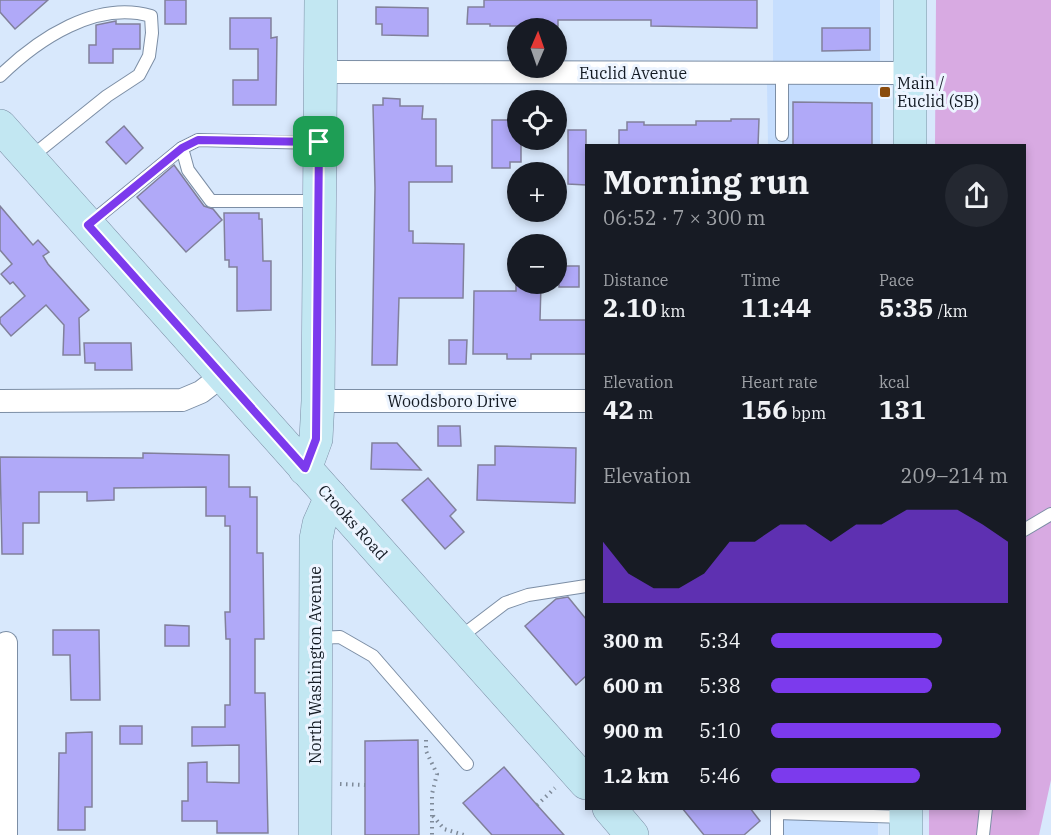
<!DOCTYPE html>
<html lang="en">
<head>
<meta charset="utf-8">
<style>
  :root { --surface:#171b24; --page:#242831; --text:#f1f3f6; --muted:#9ea1a6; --accent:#7c3aed }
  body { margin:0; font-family:"IBM Plex Serif",serif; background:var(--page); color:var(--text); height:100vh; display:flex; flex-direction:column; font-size:22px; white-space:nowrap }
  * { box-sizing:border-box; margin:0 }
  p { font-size:20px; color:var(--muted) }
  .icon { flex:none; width:33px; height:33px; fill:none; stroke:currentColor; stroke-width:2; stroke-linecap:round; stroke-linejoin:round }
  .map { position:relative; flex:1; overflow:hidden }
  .drawer { position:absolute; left:585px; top:144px; width:441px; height:666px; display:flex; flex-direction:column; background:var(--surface); border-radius:0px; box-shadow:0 3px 9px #0003 }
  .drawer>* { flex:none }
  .needle { width:39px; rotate:2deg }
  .buttons { position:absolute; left:507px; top:18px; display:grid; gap:12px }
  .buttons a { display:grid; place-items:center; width:60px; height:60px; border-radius:50%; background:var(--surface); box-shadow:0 3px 9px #0003; font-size:30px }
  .pin { position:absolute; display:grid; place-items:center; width:51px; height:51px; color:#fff; margin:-26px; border-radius:12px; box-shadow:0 3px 9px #0006 }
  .round { display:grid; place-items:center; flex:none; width:63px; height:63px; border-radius:32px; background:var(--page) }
  .summary { display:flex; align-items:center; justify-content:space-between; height:102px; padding:0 18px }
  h1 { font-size:33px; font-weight:800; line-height:45px }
  .metrics { display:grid; grid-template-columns:repeat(3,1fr); gap:9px; height:102px; padding:6px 18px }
  .metrics div { display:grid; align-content:center }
  .metrics b { font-size:26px; font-weight:800 }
  .metrics small { font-size:16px; font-weight:400 }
  .metrics p { font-size:16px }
  .chart { height:168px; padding:12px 18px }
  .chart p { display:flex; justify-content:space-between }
  .chart svg { width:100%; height:108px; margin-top:6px; fill:var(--accent); opacity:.7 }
  ul { padding:0 18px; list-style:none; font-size:20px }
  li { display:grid; grid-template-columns:96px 72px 1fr; align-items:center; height:45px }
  li i { height:15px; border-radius:8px; background:var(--accent) }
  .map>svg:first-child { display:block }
  .built { fill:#c6defe }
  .green { fill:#d8aae2 }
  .building { fill:#b0a9f8; stroke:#81809b; stroke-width:1.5 }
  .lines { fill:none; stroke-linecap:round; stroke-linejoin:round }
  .lane-casing { stroke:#7c8ea5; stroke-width:14 }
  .street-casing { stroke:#7c8ea5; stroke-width:24 }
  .secondary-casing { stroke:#7c8ea5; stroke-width:34 }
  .path { stroke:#7e8a99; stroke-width:4; stroke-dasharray:1.5 4.5; stroke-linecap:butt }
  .lane { stroke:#fff; stroke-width:12 }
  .street { stroke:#fff; stroke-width:22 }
  .secondary { stroke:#c2e7f2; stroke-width:33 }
  .route-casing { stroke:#fff; stroke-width:12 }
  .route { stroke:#7c3aed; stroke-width:8 }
  .poi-dot { fill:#8a4c0d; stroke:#ecf4ff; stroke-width:2 }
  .labels { text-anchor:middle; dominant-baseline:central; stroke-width:6; stroke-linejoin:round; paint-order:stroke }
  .street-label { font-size:16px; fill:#121922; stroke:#ecf4ff }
  .poi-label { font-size:16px; fill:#121922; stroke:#ecf4ff; text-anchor:start }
</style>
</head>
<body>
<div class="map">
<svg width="1051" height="835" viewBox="0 0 1051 835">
  <rect width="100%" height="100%" fill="#d8e8fc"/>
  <g class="built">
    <polygon points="773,0 880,0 880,145 768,145 767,85 773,61"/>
    <rect x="774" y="809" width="104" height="26"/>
  </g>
  <polygon class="green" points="936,0 1051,0 1051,780 1039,835 929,835 929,809 1024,808 1024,146 935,145"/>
  <g class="building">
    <polygon points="0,0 48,0 15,29 0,12"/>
    <rect x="165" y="0" width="21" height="24"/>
    <polygon points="484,0 757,0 757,28 651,26 651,20 558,20 558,26 490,26 490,24 467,24 468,7 484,7"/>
    <polygon points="376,7 428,8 428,36 382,35 382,24 376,24"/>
    <polygon points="230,18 271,18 271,38 277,37 276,105 233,105 233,80 258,80 258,49 230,49"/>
    <polygon points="116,21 116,24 140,24 140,49 113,49 113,63 89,63 89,45 96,45 96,25"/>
    <polygon points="822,28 870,28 870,50 822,51"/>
    <polygon points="383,98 400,99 400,106 423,106 422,119 436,119 436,166 452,166 452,182 409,182 409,231 413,231 413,243 464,244 463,298 399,298 397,365 372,365 375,188 373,105 383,105"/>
    <polygon points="793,102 872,103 872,146 793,146"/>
    <polygon points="731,119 759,119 758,146 619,146 619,130 627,130 627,122 644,122 644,125 696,125 696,121 731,121"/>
    <polygon points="492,120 510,120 510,129 518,129 518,140 521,140 521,162 510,162 510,168 492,168"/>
    <polygon points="124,126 143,148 126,164 106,142"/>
    <polygon points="568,130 586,130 586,185 568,184"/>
    <polygon points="174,165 204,206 213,209 222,220 186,252 137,197"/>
    <polygon points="0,206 33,245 38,240 49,252 43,256 48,264 89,310 79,318 80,355 63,355 64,325 46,305 11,336 0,323 0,318 25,296 13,282 10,284 1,274 12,264 0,250"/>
    <polygon points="224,213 259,213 259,219 262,219 263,261 271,261 271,310 237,311 237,267 229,267 229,260 225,260"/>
    <rect x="559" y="266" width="20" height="21"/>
    <polygon points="516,284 541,284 540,320 586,320 586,354 531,354 531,359 507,359 507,354 473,354 474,291 516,291"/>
    <polygon points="449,340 467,340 466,364 449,364"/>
    <polygon points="84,343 131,343 132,370 95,370 95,363 85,363"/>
    <polygon points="438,426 460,426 461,446 438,446"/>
    <polygon points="372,443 397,443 421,470 371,469"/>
    <polygon points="495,446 576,448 575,503 477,500 478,465 495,465"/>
    <polygon points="143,453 229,455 229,487 250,487 250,497 257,497 257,553 263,553 264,639 255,639 255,693 265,693 268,833 217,833 217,821 182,821 182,801 188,801 188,763 207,762 207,782 239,783 239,745 192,746 192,727 225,727 225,705 230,705 230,639 226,639 225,612 230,612 230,526 225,526 225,516 206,516 206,487 114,488 114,500 87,501 87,492 39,492 39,523 23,523 23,554 2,554 0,457 143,458"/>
    <polygon points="428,478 456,510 450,516 464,532 445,549 402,500"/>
    <polygon points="568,597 586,619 586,676 576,685 525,626 556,599"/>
    <polygon points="165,625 189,626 189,646 165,646"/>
    <polygon points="53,630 99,630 100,700 71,700 70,655 53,655"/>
    <rect x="120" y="726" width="22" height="18"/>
    <polygon points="92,732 92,807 85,807 85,830 58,830 59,753 66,753 66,733"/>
    <polygon points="418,740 419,835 365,835 365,741"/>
    <polygon points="504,767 537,805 564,835 492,835 463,803"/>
    <polygon points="682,808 750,808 760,821 744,835 704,835"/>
  </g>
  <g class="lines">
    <defs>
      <g id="lane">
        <path d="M0,76C38,39 96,0 151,16L152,33L149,56L139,75L107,96L31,157"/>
        <polyline points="782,135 782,74"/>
        <polyline points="182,148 188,170 211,201 318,201"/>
        <polyline points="89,224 182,148 198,140 319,143"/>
        <polyline points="1024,530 1051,514"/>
        <polyline points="317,638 340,637 373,656 467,764"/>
        <polyline points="459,638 505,603 528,595 586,586"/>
        <polyline points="777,813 905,817"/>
        <polyline points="777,835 777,808"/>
        <polyline points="983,835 986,808"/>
      </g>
      <g id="street">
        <polyline points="320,72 910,73"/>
        <polyline points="0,401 182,400 201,392 223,375"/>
        <polyline points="318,401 586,401"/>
        <polyline points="6,835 6,643"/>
      </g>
      <g id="secondary">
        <polyline points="0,126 586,783"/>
        <polyline points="910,146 910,0"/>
        <polyline points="305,469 316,439 318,401 321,0"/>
        <polyline points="609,808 632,835"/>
        <polyline points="315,835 316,539 319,524 331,497"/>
        <polyline points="906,835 906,808"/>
      </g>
    </defs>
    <use href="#lane" class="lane-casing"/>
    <use href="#street" class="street-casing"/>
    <use href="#secondary" class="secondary-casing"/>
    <g class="path">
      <polyline points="426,740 426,751 437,774 432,794 432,835"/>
      <polyline points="340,784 365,785"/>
      <polyline points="537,805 555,788"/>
      <polyline points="433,816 444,829 464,835"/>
    </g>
    <use href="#lane" class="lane"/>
    <use href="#street" class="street"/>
    <use href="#secondary" class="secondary"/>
  </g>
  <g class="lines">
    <defs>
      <polygon id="route" points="198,140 319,142 316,439 305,468 88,225 182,148"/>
    </defs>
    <use href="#route" class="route-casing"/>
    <use href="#route" class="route"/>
  </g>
  <rect class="poi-dot" x="879" y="86" width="12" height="12" rx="3"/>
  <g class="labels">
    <g class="street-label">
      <text x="633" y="73">Euclid Avenue</text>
      <text x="452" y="401">Woodsboro Drive</text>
      <text transform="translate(353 522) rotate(48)">Crooks Road</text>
      <text transform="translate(315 665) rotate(-90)">North Washington Avenue</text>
    </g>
    <g class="poi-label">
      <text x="897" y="83">Main /<tspan x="897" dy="18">Euclid (SB)</tspan></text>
    </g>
  </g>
</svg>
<div class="buttons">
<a><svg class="needle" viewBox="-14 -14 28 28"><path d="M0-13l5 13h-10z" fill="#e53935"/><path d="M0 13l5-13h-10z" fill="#9ea1a6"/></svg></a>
<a><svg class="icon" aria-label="locate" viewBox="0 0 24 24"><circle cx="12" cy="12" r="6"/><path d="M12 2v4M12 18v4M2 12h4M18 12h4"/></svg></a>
<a>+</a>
<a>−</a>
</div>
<div class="pin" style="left:319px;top:142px;background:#1e9e55"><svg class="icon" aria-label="arrive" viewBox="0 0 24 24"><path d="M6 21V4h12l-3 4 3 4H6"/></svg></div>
<section class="drawer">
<div class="summary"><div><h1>Morning run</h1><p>06:52 · 7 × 300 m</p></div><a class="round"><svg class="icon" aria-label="share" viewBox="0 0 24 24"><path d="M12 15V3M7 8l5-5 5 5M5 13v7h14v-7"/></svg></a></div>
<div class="metrics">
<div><p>Distance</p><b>2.10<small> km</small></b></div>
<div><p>Time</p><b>11:44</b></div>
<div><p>Pace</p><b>5:35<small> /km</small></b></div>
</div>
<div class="metrics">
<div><p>Elevation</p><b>42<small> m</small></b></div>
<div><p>Heart rate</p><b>156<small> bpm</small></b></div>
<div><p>kcal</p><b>131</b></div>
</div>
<div class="chart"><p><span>Elevation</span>209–214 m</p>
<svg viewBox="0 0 160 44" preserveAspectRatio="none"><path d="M0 44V19L10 32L20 38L30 38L40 32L50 19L60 19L70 12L80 12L90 19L100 12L110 12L120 6L130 6L140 6L150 12L160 19V44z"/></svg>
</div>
<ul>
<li><b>300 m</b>5:34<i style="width:72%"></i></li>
<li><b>600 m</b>5:38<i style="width:68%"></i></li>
<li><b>900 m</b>5:10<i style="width:97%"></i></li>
<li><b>1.2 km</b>5:46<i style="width:63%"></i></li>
</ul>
</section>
</div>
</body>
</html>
